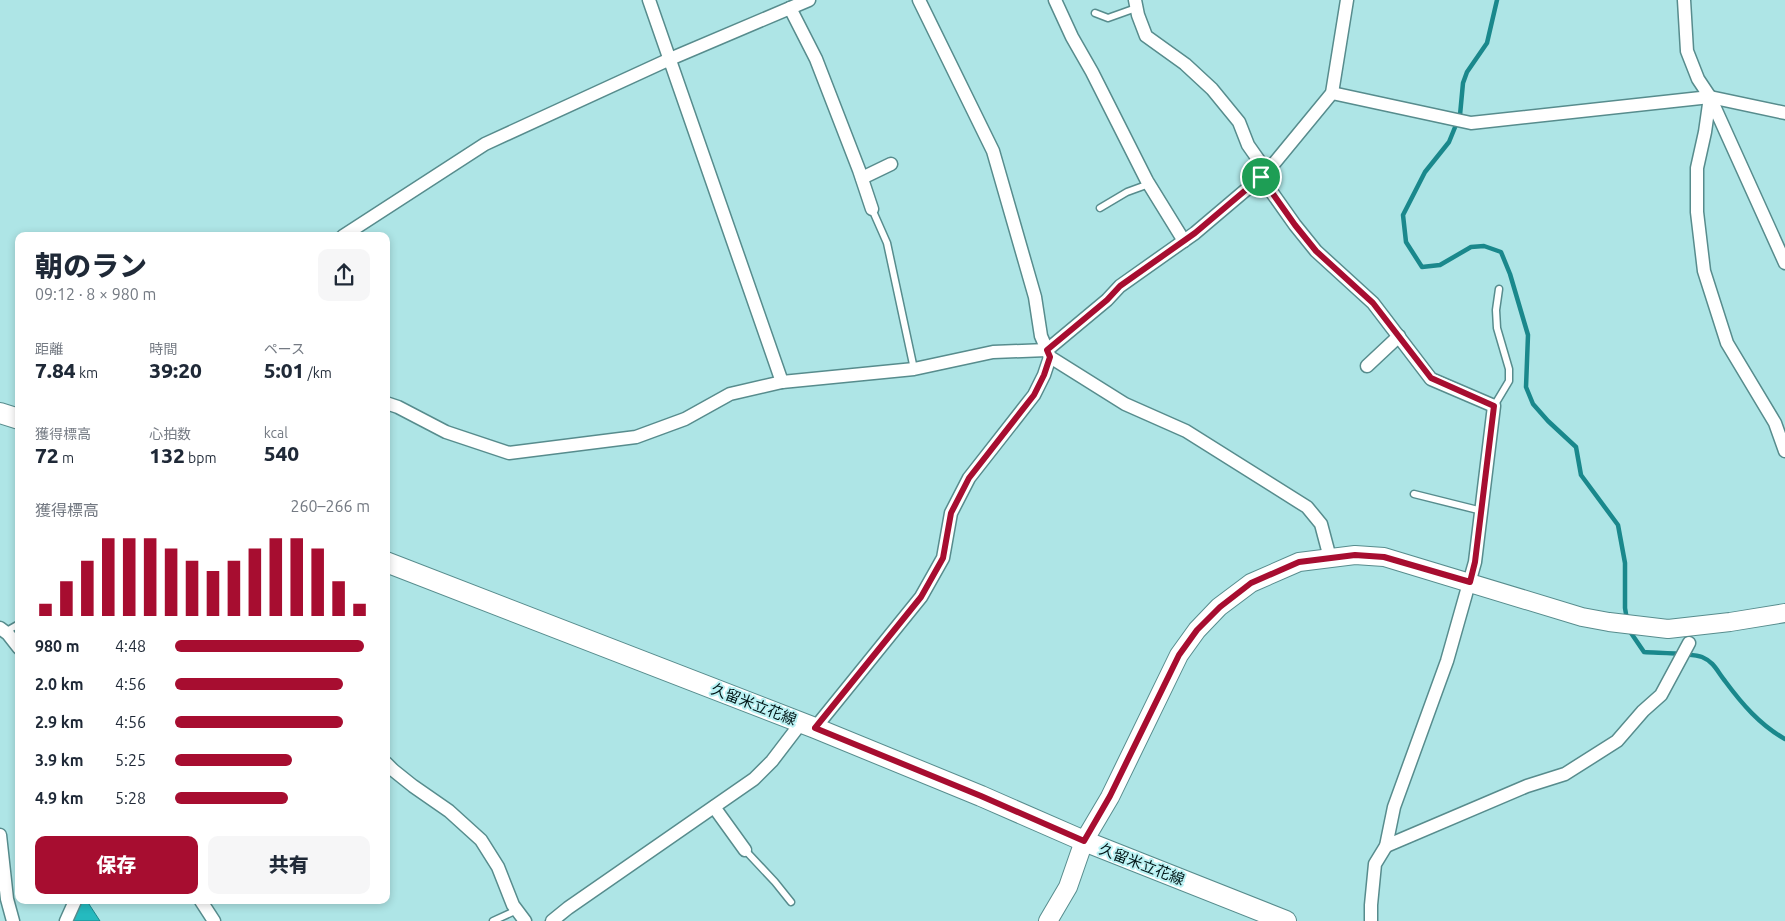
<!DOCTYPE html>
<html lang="ja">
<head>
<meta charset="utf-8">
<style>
  :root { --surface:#fff; --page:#f6f6f7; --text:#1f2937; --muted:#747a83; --accent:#a70d30 }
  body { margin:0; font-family:Ubuntu,"Noto Sans JP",sans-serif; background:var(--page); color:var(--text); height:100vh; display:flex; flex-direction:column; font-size:19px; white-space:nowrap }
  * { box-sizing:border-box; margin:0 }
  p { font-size:16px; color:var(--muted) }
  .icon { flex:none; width:28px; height:28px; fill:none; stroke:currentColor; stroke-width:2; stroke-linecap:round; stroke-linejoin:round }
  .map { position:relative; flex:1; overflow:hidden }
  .details { position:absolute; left:15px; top:232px; width:375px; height:672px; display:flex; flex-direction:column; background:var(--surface); border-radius:10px; box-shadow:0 2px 8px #0003 }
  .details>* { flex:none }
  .pin { position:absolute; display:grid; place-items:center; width:42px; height:42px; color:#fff; margin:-21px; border:2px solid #fff; border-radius:50%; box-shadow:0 1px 5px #0007 }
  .round { display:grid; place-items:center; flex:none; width:52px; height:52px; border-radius:10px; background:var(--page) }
  .summary { display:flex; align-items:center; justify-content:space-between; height:85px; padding:0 20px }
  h1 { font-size:28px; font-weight:800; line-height:38px }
  .figures { display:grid; grid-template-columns:repeat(3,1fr); gap:8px; height:85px; padding:5px 20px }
  .figures div { display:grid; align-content:center }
  .figures b { font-size:21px; font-weight:800 }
  .figures small { font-size:14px; font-weight:400 }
  .figures p { font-size:14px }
  .chart { height:140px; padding:10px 20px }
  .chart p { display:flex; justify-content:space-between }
  .chart svg { width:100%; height:90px; margin-top:5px; stroke:var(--accent); stroke-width:6 }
  .action { display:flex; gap:10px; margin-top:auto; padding:10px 20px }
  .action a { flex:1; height:58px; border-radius:10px; background:var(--accent); color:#fff; font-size:20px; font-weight:800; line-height:58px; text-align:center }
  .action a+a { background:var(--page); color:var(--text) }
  ul { padding:0 20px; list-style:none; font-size:16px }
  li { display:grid; grid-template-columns:80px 60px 1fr; align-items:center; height:38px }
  li i { height:12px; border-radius:6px; background:var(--accent) }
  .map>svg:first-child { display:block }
  .water { fill:#25babf; stroke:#1a888c }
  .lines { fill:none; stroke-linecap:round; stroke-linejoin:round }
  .stream { stroke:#1a888c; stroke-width:4.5 }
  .lane-casing { stroke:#578c8d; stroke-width:9 }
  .street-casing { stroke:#578c8d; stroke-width:15 }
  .secondary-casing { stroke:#578c8d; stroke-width:20 }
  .primary-casing { stroke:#578c8d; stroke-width:22 }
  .lane { stroke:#fff; stroke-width:6 }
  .street { stroke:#fff; stroke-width:12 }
  .secondary { stroke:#fff; stroke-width:18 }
  .primary { stroke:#fff; stroke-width:20 }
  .route-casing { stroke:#fff; stroke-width:10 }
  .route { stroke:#a70d30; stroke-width:6 }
  .labels { text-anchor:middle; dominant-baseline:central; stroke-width:4; stroke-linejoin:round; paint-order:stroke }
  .street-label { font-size:15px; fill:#011516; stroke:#bbf2f4 }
</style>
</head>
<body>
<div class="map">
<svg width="1785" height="921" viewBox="0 0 1785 921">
  <rect width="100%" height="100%" fill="#aee5e6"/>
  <polygon class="water" points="81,901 87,901 100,921 71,921"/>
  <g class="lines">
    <g class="stream">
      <polyline points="1497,0 1487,43 1467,72 1463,83 1460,115 1449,142 1425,172 1403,215 1406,242 1422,267 1440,265 1471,247 1484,246 1501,252 1510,274 1528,335 1526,387 1533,404 1548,421 1576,447 1581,475 1618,525 1625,563 1625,608 1627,620"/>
      <path d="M1629,630L1644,652C1657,653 1692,653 1702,657C1714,662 1717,671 1725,681C1742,704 1760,725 1785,739"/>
    </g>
    <defs>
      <g id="lane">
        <polyline points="1095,13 1108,18 1136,8"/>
        <polyline points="1100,208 1127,192 1149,184"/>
        <polyline points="872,209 887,243 914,369"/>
        <polyline points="1494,406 1509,381 1509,369 1497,328 1496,310 1499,289"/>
        <polyline points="1414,494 1482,511"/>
        <polyline points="5,632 19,624"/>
        <polyline points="745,850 775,882 791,902"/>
        <polyline points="493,921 517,910"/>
      </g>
      <g id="street">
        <polyline points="649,0 782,382"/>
        <polyline points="919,0 993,151 1035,297 1041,336 1050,357 1125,404 1186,431 1307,507 1321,524 1330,558"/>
        <polyline points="1055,0 1072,37 1092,72 1147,181 1184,241"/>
        <polyline points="1135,0 1138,15 1146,36 1185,64 1212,89 1239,122 1248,145 1267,172"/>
        <polyline points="1684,0 1687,51 1698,79 1710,97 1785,263"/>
        <polyline points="790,8 816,59 859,170 872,209"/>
        <polyline points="1332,93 1471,123 1710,97 1785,113"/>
        <polyline points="1710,97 1705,132 1697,168 1697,212 1704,271 1727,343 1775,423 1785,451"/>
        <polyline points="1261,177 1295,225 1316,251 1373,303 1431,379 1494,406 1475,562 1447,661 1394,807 1386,846 1375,864 1371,905 1371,921"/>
        <polyline points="862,178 891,164"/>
        <polyline points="343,236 485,144 670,59 809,0"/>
        <polyline points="1367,366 1399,336"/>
        <polyline points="386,403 398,407 446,432 509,453 636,437 685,419 730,394 782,382 914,369 993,352 1047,350 1107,300 1120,286 1195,233 1267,172 1332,93 1347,0"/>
        <polyline points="0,628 8,634 19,648"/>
        <polyline points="815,728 921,597 943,558 951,513 969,478 1034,395 1044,375 1050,357"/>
        <polyline points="386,763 393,770 413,786 449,811 481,840 498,867 513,905 525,921"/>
        <polyline points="714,807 745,850"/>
        <polyline points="0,835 7,899 13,921"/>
        <polyline points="1386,846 1527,786 1565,774 1617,741 1643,711 1661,695 1689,643"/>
        <polyline points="201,901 214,921"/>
        <polyline points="66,921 75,901"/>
        <polyline points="552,921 568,908 754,779 772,761 801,723"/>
      </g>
      <polyline id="secondary" points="1048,921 1068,887 1084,841 1110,797 1179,655 1197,630 1219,607 1251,583 1299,562 1355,555 1384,557 1582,617 1609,622 1668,629 1730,622 1785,613"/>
      <g id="primary">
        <polyline points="0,413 19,419"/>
        <polyline points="386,562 815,728 981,796 1084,841 1286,921"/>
      </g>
    </defs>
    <use href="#lane" class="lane-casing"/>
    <use href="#street" class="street-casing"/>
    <use href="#secondary" class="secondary-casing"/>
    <use href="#primary" class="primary-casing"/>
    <use href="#lane" class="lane"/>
    <use href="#street" class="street"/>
    <use href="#secondary" class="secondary"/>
    <use href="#primary" class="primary"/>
  </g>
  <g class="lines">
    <defs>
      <polygon id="route" points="1261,177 1295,225 1316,251 1373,303 1431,378 1494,406 1475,562 1470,582 1384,557 1355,555 1299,562 1251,583 1220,607 1197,630 1179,655 1110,796 1084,841 981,796 815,728 921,597 943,558 951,513 969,478 1034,395 1044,375 1050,357 1047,350 1107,300 1120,286 1195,233"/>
    </defs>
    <use href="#route" class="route-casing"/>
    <use href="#route" class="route"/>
  </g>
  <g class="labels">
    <g class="street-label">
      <text transform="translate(754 704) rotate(21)">久留米立花線</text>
      <text transform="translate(1142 864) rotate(21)">久留米立花線</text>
    </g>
  </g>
</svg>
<div class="pin" style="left:1261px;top:177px;background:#1e9e55"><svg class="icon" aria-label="arrive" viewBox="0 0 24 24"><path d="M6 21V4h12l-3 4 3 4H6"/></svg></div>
<section class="details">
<div class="summary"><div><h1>朝のラン</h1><p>09:12 · 8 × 980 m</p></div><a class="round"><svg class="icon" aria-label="share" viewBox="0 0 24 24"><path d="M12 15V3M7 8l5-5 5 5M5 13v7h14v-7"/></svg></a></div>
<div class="figures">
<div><p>距離</p><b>7.84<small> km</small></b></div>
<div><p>時間</p><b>39:20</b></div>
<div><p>ペース</p><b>5:01<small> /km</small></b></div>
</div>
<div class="figures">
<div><p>獲得標高</p><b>72<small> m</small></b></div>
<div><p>心拍数</p><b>132<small> bpm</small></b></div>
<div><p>kcal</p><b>540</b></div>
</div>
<div class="chart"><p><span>獲得標高</span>260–266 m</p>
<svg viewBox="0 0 160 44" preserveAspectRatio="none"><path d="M5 44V38M15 44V27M25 44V17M35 44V6M45 44V6M55 44V6M65 44V11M75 44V17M85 44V22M95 44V17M105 44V11M115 44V6M125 44V6M135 44V11M145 44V27M155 44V38"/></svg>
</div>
<ul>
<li><b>980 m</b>4:48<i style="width:97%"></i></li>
<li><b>2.0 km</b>4:56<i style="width:86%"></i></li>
<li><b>2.9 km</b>4:56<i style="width:86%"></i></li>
<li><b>3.9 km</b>5:25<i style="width:60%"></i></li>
<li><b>4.9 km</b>5:28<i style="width:58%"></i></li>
</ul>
<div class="action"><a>保存</a><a>共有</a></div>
</section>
</div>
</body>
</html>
